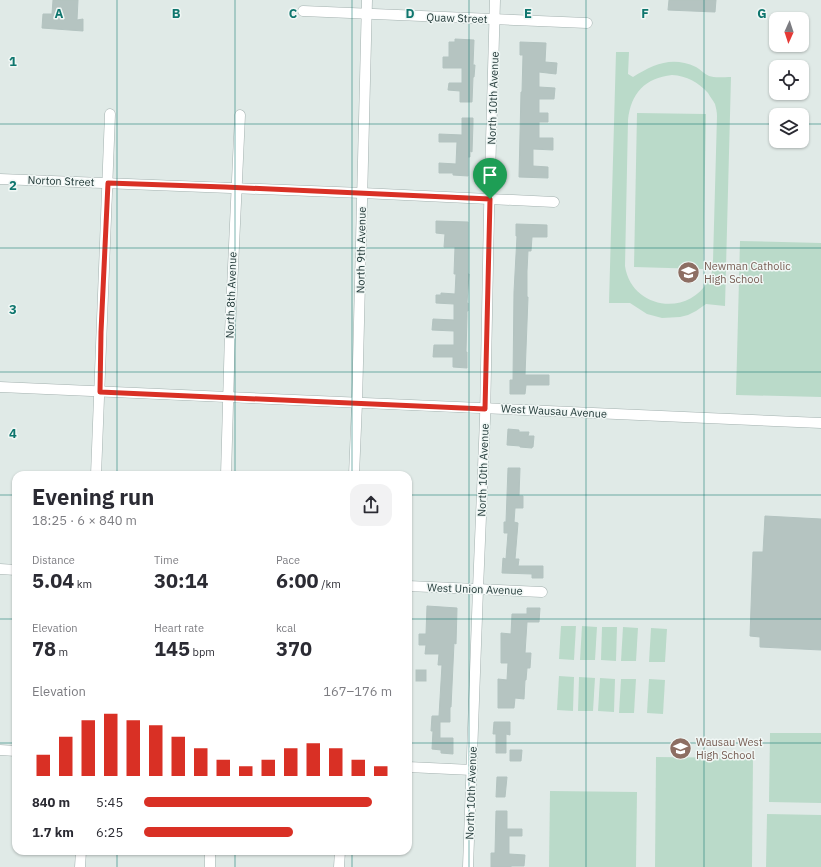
<!DOCTYPE html>
<html lang="en">
<head>
<meta charset="utf-8">
<style>
  :root { --surface:#fff; --page:#f2f2f3; --text:#2b2b33; --muted:#7c7c81; --accent:#d93025 }
  body { margin:0; font-family:"IBM Plex Sans",sans-serif; background:var(--page); color:var(--text); height:100vh; display:flex; flex-direction:column; font-size:15px; white-space:nowrap }
  * { box-sizing:border-box; margin:0 }
  p { font-size:13px; color:var(--muted) }
  .icon { flex:none; width:22px; height:22px; fill:none; stroke:currentColor; stroke-width:2; stroke-linecap:round; stroke-linejoin:round }
  .map { position:relative; flex:1; overflow:hidden }
  .details { position:absolute; left:12px; top:471px; width:400px; height:384px; display:flex; flex-direction:column; background:var(--surface); border-radius:12px; box-shadow:0 1px 3px #0004 }
  .details>* { flex:none }
  .needle { width:26px; rotate:183deg }
  .controls { position:absolute; left:769px; top:12px; display:grid; gap:8px }
  .controls a { display:grid; place-items:center; width:40px; height:40px; border-radius:8px; background:var(--surface); box-shadow:0 1px 3px #0004; font-size:20px }
  .pin { position:absolute; display:grid; place-items:center; width:34px; height:34px; color:#fff; margin:-41px -17px; border-radius:50% 50% 50% 0; rotate:-45deg; box-shadow:0 0 4px #0007 }
  .pin .icon { rotate:45deg }
  .round { display:grid; place-items:center; flex:none; width:42px; height:42px; border-radius:12px; background:var(--page) }
  .headline { display:flex; align-items:center; justify-content:space-between; height:68px; padding:0 20px }
  h1 { font-size:22px; font-weight:700; line-height:30px }
  .metrics { display:grid; grid-template-columns:repeat(3,1fr); gap:6px; height:68px; padding:4px 20px }
  .metrics div { display:grid; align-content:center }
  .metrics b { font-size:20px; font-weight:700 }
  .metrics small { font-size:11px; font-weight:400 }
  .metrics p { font-size:11px }
  .chart { height:112px; padding:8px 20px }
  .chart p { display:flex; justify-content:space-between }
  .chart svg { width:100%; height:72px; margin-top:4px; stroke:var(--accent); stroke-width:6 }
  ul { padding:0 20px; list-style:none; font-size:13px }
  li { display:grid; grid-template-columns:64px 48px 1fr; align-items:center; height:30px }
  li i { height:10px; border-radius:5px; background:var(--accent) }
  .map>svg:first-child { display:block }
  .green { fill:#badac9; fill-rule:evenodd }
  .building { fill:#b5c4c1; stroke:#b3c3c0 }
  .lines { fill:none; stroke-linecap:round; stroke-linejoin:round }
  .street-casing { stroke:#a3b1af; stroke-width:11 }
  .street { stroke:#fff; stroke-width:10 }
  .route-casing { stroke:#fff; stroke-width:8 }
  .route { stroke:#d93025; stroke-width:5 }
  .grid { fill:none; stroke:#0f766e; stroke-width:1; stroke-opacity:0.55 }
  .labels { text-anchor:middle; dominant-baseline:central; stroke-width:3; stroke-linejoin:round; paint-order:stroke }
  .street-label { font-size:11px; fill:#223938; stroke:#f0f7f5 }
  .education-label { font-size:11px; fill:#785e54; stroke:#f0f7f5; text-anchor:start }
  .grid-label { font-size:13px; text-anchor:middle; font-weight:bold; fill:#0f766e; stroke:#f0f7f5; stroke-width:3; stroke-linejoin:round; paint-order:stroke }
</style>
</head>
<body>
<div class="map">
<svg width="821" height="867" viewBox="0 0 821 867">
  <rect width="100%" height="100%" fill="#e0eae7"/>
  <g class="green">
    <path d="M616,52H629L628,74L633,77C654,64 672,56 696,67C700,69 704,74 709,76C714,78 724,77 731,77L725,306L706,304L696,311L688,315L680,317L662,318L647,314L630,303H609ZM672,75C687,76 698,82 708,93C710,97 713,100 715,104C716,108 717,112 717,116L713,261C713,268 712,275 708,281C687,318 631,308 625,266L628,120C631,93 645,78 672,75Z"/>
    <polygon points="637,113 706,114 703,269 634,267"/>
    <polygon points="740,241 821,243 821,397 736,395"/>
    <polygon points="561,626 576,626 574,660 559,659"/>
    <polygon points="582,626 597,627 595,660 580,660"/>
    <polygon points="602,627 617,627 616,661 601,660"/>
    <polygon points="623,627 638,628 636,661 621,661"/>
    <polygon points="651,628 667,629 665,662 649,662"/>
    <polygon points="559,676 574,677 573,711 557,710"/>
    <polygon points="579,677 595,678 593,711 578,711"/>
    <polygon points="600,678 615,679 614,712 598,711"/>
    <polygon points="621,679 636,679 634,713 619,713"/>
    <polygon points="649,679 665,680 663,714 647,713"/>
    <polygon points="770,733 821,733 821,803 769,802"/>
    <polygon points="656,757 753,758 752,867 655,867"/>
    <polygon points="550,791 637,792 636,867 549,867"/>
    <polygon points="767,814 821,815 821,867 766,867"/>
  </g>
  <g class="building">
    <polygon points="53,0 78,0 77,20 83,19 83,31 42,28 43,14 52,14"/>
    <polygon points="669,0 716,0 715,12 668,10"/>
    <polygon points="455,39 474,40 473,65 475,65 474,77 473,77 472,102 460,102 460,91 448,90 449,83 462,83 462,68 443,68 443,57 449,57 449,42 455,42"/>
    <polygon points="520,42 546,43 545,62 557,63 556,74 539,72 539,87 555,88 554,99 539,99 539,113 548,113 548,122 539,122 539,138 553,138 553,150 533,149 533,166 548,167 548,178 519,177 521,92 522,92 523,55 520,55"/>
    <polygon points="462,118 473,118 473,123 472,152 470,151 470,157 468,157 468,176 453,175 453,173 439,173 439,163 456,164 457,142 439,142 439,134 462,135"/>
    <polygon points="436,221 468,222 468,274 469,274 467,303 468,303 468,311 467,311 467,316 466,352 467,352 467,368 453,367 453,357 433,357 434,345 454,345 454,331 432,330 433,319 454,320 454,304 436,303 436,295 441,295 441,293 455,294 456,274 454,274 455,247 444,247 445,234 436,233"/>
    <polygon points="516,224 547,225 547,237 532,237 531,251 528,251 527,271 527,297 528,297 525,375 549,375 549,385 526,385 525,394 510,394 510,380 513,380 514,292 517,236 516,236"/>
    <polygon points="508,429 519,430 519,432 529,432 528,436 534,436 533,447 532,447 532,448 520,447 520,446 507,445"/>
    <polygon points="508,468 520,468 519,496 523,496 523,508 515,508 514,522 518,523 515,559 519,559 518,566 543,566 543,578 532,578 532,574 502,573 503,558 506,559 508,533 504,533 504,522 506,522"/>
    <polygon points="765,516 821,519 821,650 760,647 760,637 750,636 753,552 763,552"/>
    <polygon points="427,606 457,608 456,644 454,643 451,707 450,707 450,722 440,722 440,738 453,738 453,754 441,753 441,750 432,749 433,731 431,731 432,716 439,716 442,665 438,665 439,654 425,654 426,645 419,645 419,634 426,634"/>
    <polygon points="527,608 540,608 539,622 527,622 525,653 531,653 530,668 527,668 526,680 525,680 524,699 515,698 514,708 498,708 498,679 507,680 508,663 501,663 501,633 511,634 512,614 527,614"/>
    <rect x="416" y="670" width="10" height="11"/>
    <polygon points="494,722 510,722 510,735 506,734 506,753 496,753 496,734 493,734"/>
    <polygon points="510,750 522,750 521,761 510,761"/>
    <polygon points="497,777 507,777 505,797 496,797"/>
    <polygon points="496,811 507,811 507,829 522,829 522,836 509,836 509,854 525,855 524,866 511,866 511,867 491,867 491,853 495,853"/>
  </g>
  <g class="lines">
    <defs>
      <g id="street">
        <polyline points="303,11 587,23"/>
        <polyline points="0,179 362,193 554,202"/>
        <polyline points="0,387 821,423"/>
        <polyline points="96,475 110,114"/>
        <polyline points="226,475 230,333 240,115"/>
        <polyline points="354,475 357,403 367,0"/>
        <polyline points="0,569 16,570"/>
        <polyline points="408,586 542,592"/>
        <polyline points="0,750 16,751"/>
        <polyline points="408,767 472,770"/>
        <polyline points="80,867 81,851"/>
        <polyline points="210,867 210,851"/>
        <polyline points="339,867 340,851"/>
        <polyline points="468,867 478,589 485,419 489,212 495,0"/>
      </g>
    </defs>
    <use href="#street" class="street-casing"/>
    <use href="#street" class="street"/>
  </g>
  <g class="lines">
    <defs>
      <polygon id="route" points="108,183 225,187 490,199 485,409 100,392 101,332"/>
    </defs>
    <use href="#route" class="route-casing"/>
    <use href="#route" class="route"/>
  </g>
  <path class="grid" d="M117,0V475M235,0V475M352,0V475M469,0V867M586,0V867M704,0V867M0,124H776M802,124H821M0,248H821M0,372H821M0,495H16M408,495H821M0,619H16M408,619H821M0,743H16M408,743H821M117,851V867M235,851V867M352,851V867"/>
  <defs>
    <symbol id="school-disc" viewBox="-11 -11 22 22"><circle r="9.5" fill="#8d6e63" stroke="#f0f7f5"/><path d="M0-5L7-2L0 1L-7-2ZM-4 1L0 2.5L4 1V4Q0 6-4 4Z" fill="#fff"/></symbol>
  </defs>
  <g fill-rule="evenodd">
    <use href="#school-disc" x="676" y="260" width="25" height="25"/>
    <use href="#school-disc" x="668" y="736" width="25" height="25"/>
  </g>
  <g class="labels">
    <g class="street-label">
      <text transform="translate(457 18) rotate(2)">Quaw Street</text>
      <text transform="translate(493 98) rotate(-88)">North 10th Avenue</text>
      <text transform="translate(61 181) rotate(2)">Norton Street</text>
      <text transform="translate(361 250) rotate(-89)">North 9th Avenue</text>
      <text transform="translate(231 295) rotate(-88)">North 8th Avenue</text>
      <text transform="translate(554 411) rotate(3)">West Wausau Avenue</text>
      <text transform="translate(483 470) rotate(-88)">North 10th Avenue</text>
      <text transform="translate(475 589) rotate(2)">West Union Avenue</text>
      <text transform="translate(471 793) rotate(-88)">North 10th Avenue</text>
    </g>
    <g class="education-label">
      <text x="704" y="266">Newman Catholic<tspan x="704" dy="13">High School</tspan></text>
      <text x="696" y="742">Wausau West<tspan x="696" dy="13">High School</tspan></text>
    </g>
  </g>
  <g class="grid-label">
    <text x="59" y="18">A</text>
    <text x="176" y="18">B</text>
    <text x="293" y="18">C</text>
    <text x="410" y="18">D</text>
    <text x="528" y="18">E</text>
    <text x="645" y="18">F</text>
    <text x="762" y="18">G</text>
    <text x="13" y="66">1</text>
    <text x="13" y="190">2</text>
    <text x="13" y="314">3</text>
    <text x="13" y="438">4</text>
  </g>
</svg>
<div class="controls">
<a><svg class="needle" viewBox="-14 -14 28 28"><path d="M0-13l5 13h-10z" fill="#e53935"/><path d="M0 13l5-13h-10z" fill="#7c7c81"/></svg></a>
<a><svg class="icon" aria-label="locate" viewBox="0 0 24 24"><circle cx="12" cy="12" r="6"/><path d="M12 2v4M12 18v4M2 12h4M18 12h4"/></svg></a>
<a><svg class="icon" aria-label="layers" viewBox="0 0 24 24"><path d="M12 4l9 5-9 5-9-5zM3 14l9 5 9-5"/></svg></a>
</div>
<div class="pin" style="left:490px;top:199px;background:#1e9e55"><svg class="icon" aria-label="arrive" viewBox="0 0 24 24"><path d="M6 21V4h12l-3 4 3 4H6"/></svg></div>
<section class="details">
<div class="headline"><div><h1>Evening run</h1><p>18:25 · 6 × 840 m</p></div><a class="round"><svg class="icon" aria-label="share" viewBox="0 0 24 24"><path d="M12 15V3M7 8l5-5 5 5M5 13v7h14v-7"/></svg></a></div>
<div class="metrics">
<div><p>Distance</p><b>5.04<small> km</small></b></div>
<div><p>Time</p><b>30:14</b></div>
<div><p>Pace</p><b>6:00<small> /km</small></b></div>
</div>
<div class="metrics">
<div><p>Elevation</p><b>78<small> m</small></b></div>
<div><p>Heart rate</p><b>145<small> bpm</small></b></div>
<div><p>kcal</p><b>370</b></div>
</div>
<div class="chart"><p><span>Elevation</span>167–176 m</p>
<svg viewBox="0 0 160 44" preserveAspectRatio="none"><path d="M5 44V31M15 44V20M25 44V10M35 44V6M45 44V10M55 44V13M65 44V20M75 44V27M85 44V34M95 44V38M105 44V34M115 44V27M125 44V24M135 44V27M145 44V34M155 44V38"/></svg>
</div>
<ul>
<li><b>840 m</b>5:45<i style="width:92%"></i></li>
<li><b>1.7 km</b>6:25<i style="width:60%"></i></li>
</ul>
</section>
</div>
</body>
</html>
